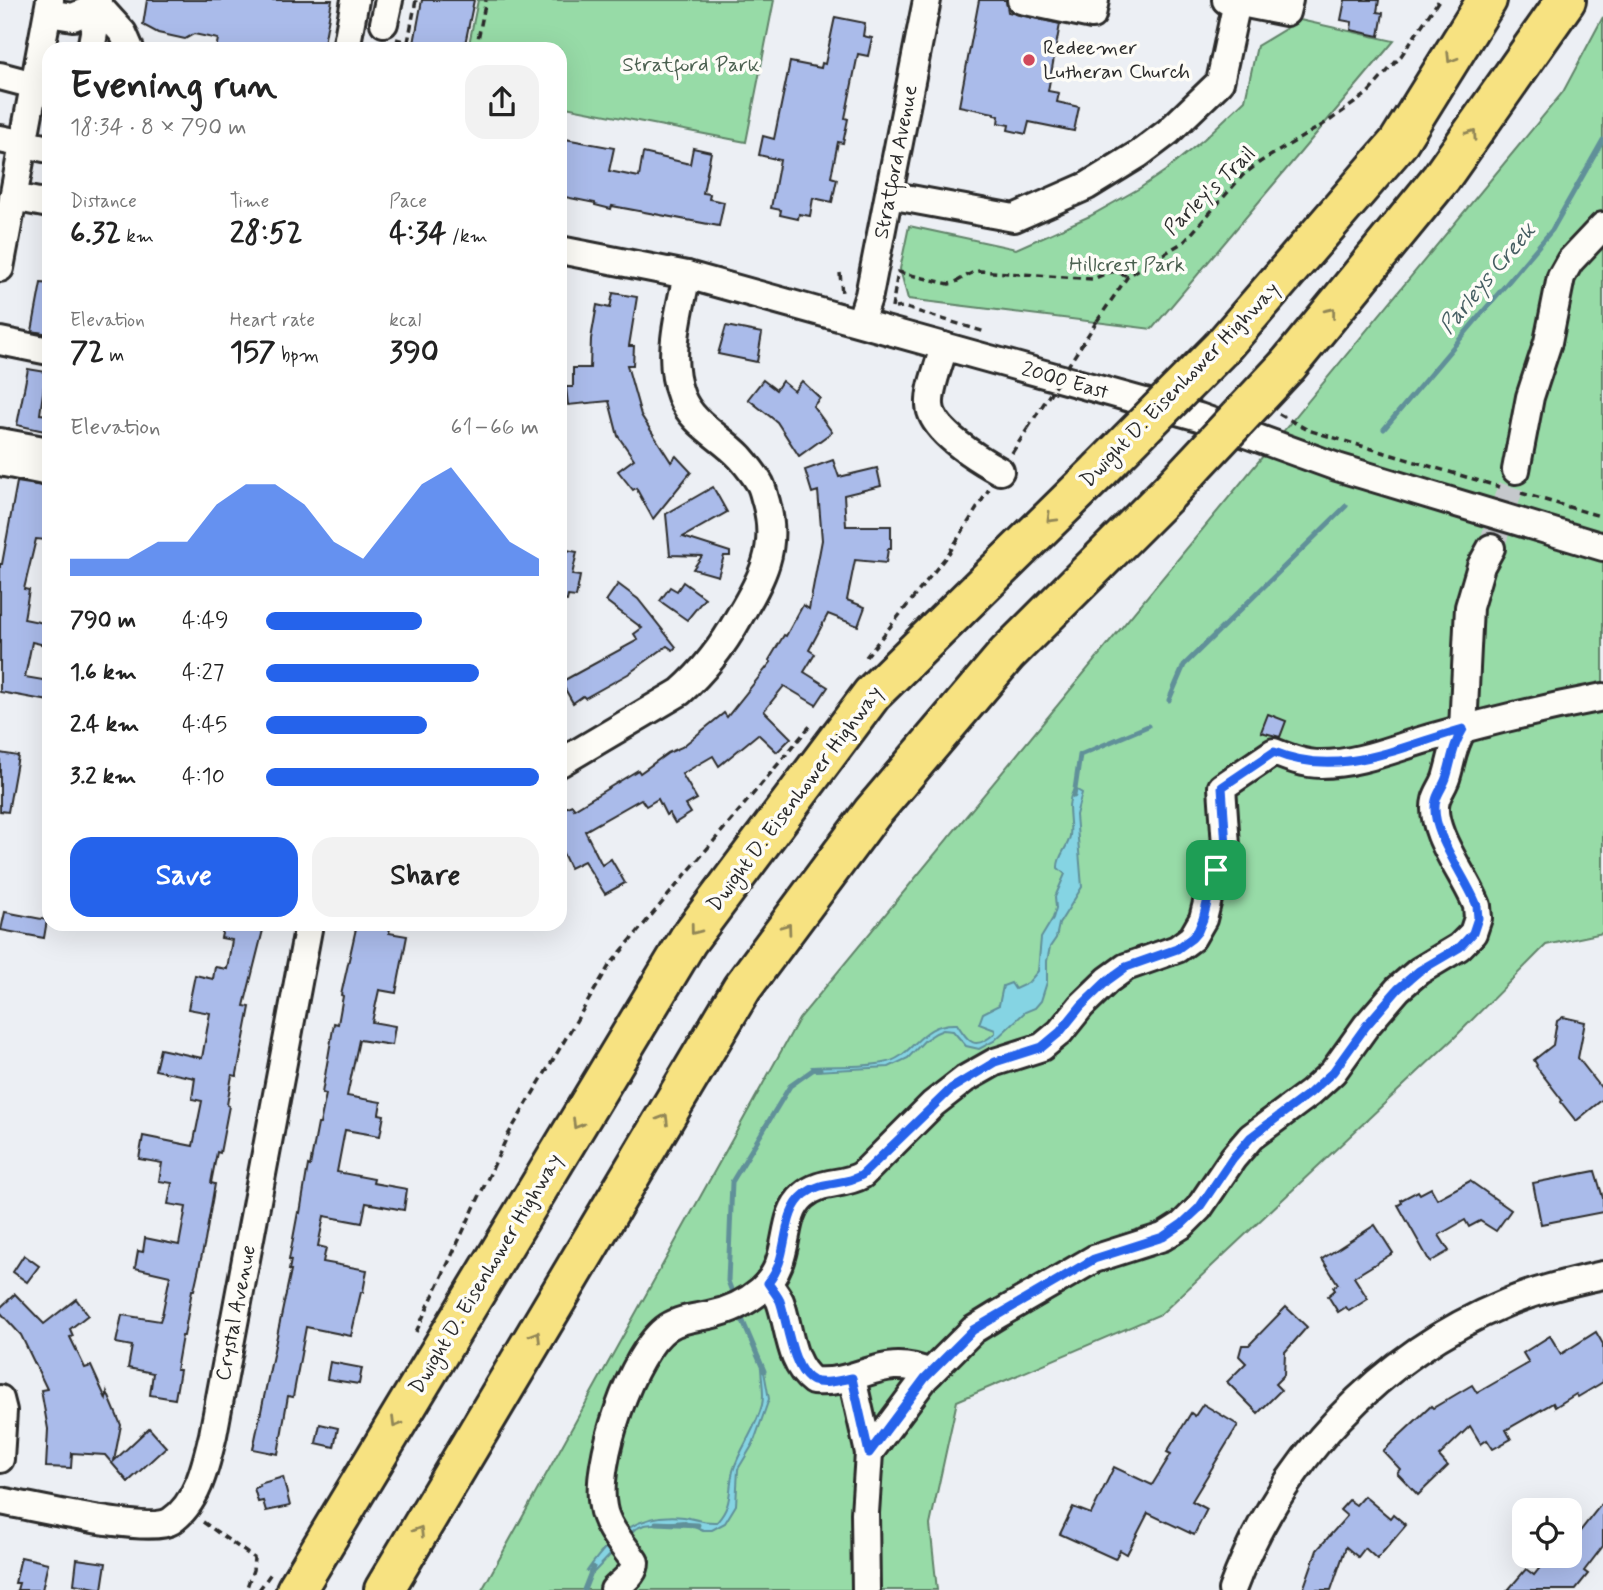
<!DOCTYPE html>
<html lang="en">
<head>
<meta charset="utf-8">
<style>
  :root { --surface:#fff; --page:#f2f2f2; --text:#222; --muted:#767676; --accent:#2563eb }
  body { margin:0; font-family:Mynerve,sans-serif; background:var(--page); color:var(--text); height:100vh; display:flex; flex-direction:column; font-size:26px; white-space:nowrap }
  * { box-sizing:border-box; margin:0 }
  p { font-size:23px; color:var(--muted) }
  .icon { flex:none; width:38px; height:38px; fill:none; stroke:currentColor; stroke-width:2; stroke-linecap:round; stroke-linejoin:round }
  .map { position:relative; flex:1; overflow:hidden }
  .details { position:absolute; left:42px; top:42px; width:525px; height:889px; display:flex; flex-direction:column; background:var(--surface); border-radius:21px; box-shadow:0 7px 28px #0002 }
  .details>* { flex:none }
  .buttons { position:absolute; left:1512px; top:1498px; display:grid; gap:14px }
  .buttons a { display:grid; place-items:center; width:70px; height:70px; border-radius:14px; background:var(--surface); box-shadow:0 7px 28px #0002; font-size:35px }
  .pin { position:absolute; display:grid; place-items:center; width:60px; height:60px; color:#fff; margin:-30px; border-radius:14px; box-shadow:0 4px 10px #0006 }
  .round { display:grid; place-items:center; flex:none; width:74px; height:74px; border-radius:21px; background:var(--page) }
  .overview { display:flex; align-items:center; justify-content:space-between; height:119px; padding:0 28px }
  h1 { font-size:38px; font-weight:700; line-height:52px }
  .figures { display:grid; grid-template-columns:repeat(3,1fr); gap:10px; height:119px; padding:7px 28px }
  .figures div { display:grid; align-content:center }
  .figures b { font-size:30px; font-weight:700 }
  .figures small { font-size:19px; font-weight:400 }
  .figures p { font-size:19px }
  .chart { height:196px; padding:14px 28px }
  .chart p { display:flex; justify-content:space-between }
  .chart svg { width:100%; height:126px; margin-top:7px; fill:var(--accent); opacity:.7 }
  .action { display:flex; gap:14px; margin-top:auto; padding:14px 28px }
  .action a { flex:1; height:80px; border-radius:21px; background:var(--accent); color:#fff; font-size:28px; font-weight:700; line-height:80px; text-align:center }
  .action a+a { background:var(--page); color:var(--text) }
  ul { padding:0 28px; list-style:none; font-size:23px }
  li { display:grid; grid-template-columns:112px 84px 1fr; align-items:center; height:52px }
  li i { height:18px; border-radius:9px; background:var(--accent) }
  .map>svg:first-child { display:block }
  .green { fill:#97dba7; stroke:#618369; stroke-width:2 }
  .water { fill:#85d4e3; stroke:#619099; stroke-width:2 }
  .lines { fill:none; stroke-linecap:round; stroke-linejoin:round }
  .stream { stroke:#619099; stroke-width:5 }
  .building { fill:#aabbea; stroke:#2b2b2b; stroke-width:2 }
  .minor-tunnel { stroke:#c5c8cc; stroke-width:26; stroke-dasharray:26 13; stroke-linecap:butt }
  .minor-casing { stroke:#2b2b2b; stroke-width:32 }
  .highway-casing { stroke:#2b2b2b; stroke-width:44 }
  .path { stroke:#2b2b2b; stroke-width:3.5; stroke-dasharray:7 5; stroke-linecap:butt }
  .minor { stroke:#fdfcf7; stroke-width:26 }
  .highway { stroke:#f7e281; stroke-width:38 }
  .highway-bridge-casing { stroke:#2b2b2b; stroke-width:44; stroke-linecap:butt }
  .path-bridge { stroke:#2b2b2b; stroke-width:3.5; stroke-dasharray:7 5; stroke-linecap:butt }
  .highway-bridge { stroke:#f7e281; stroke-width:38 }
  .oneway { stroke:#918656 }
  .route-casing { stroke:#fff; stroke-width:14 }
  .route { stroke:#2563eb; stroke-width:9 }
  .poi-dot { fill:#d1495b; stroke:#fdfcf7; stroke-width:2.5 }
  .labels { text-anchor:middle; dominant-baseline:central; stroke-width:7; stroke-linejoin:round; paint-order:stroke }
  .poi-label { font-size:21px; fill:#2b2b2b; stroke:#fdfcf7; text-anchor:start }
  .park-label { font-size:21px; fill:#4b6050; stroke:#fdfcf7 }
  .street-label { font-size:21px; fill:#2b2b2b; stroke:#fdfcf7 }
  .water-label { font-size:23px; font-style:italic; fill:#465e62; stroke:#fdfcf7 }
</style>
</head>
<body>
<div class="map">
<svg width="1603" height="1590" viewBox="0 0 1603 1590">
  <rect width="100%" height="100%" fill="#eceff4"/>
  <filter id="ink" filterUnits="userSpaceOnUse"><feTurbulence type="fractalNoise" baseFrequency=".0143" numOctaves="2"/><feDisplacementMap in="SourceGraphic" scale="14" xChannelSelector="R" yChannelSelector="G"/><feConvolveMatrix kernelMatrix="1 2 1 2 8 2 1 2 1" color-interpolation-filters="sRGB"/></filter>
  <g filter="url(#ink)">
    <g class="green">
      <polygon points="478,0 774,0 746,142 560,106 560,49 468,49"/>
      <polygon points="1603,17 1603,933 1546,945 1454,1038 1161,1314 957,1401 930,1525 937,1590 482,1590 799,1019 1563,92"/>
      <polygon points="1300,20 1394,41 1152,329 908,299 900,269 909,226 1016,249 1090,216 1140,188 1165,171 1204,139 1245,100 1257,46"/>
    </g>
    <g class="water">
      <path d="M1077,790L1082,793L1076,815L1082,887L1059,924L1056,938L1050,947L1047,961V982L1041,1001L1035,1008L1025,1012L994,1041L979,1049L966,1046L953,1031L943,1030L936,1033L925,1040L908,1058L889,1067L815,1071L812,1067C835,1065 860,1068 883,1063C915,1058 918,1022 957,1024C969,1043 975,1051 995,1033V1030L979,1024L983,1013L999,1005L1003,986L1011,983L1015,989L1028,983L1038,971L1041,938L1053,918L1056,908L1055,897L1065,874L1058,868C1057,856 1068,848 1070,836C1072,820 1065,806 1073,791Z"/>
      <path d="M761,1366H763L769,1399L753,1444L738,1469L736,1505L725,1523L712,1530H703L683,1521L644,1525L635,1529L593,1573L587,1571C612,1535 638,1512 684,1517C697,1519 703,1523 717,1522C733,1504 728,1491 733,1471C740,1448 756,1429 762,1405C765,1393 761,1379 761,1366Z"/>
    </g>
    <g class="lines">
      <g class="stream">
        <polyline points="1384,429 1552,230 1603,140"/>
        <polyline points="1169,700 1184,665 1346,506"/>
        <polyline points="1074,796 1080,755 1148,726"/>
        <polyline points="735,1300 728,1281 732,1182 790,1086 814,1069 820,1069"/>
        <polyline points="739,1312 764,1371"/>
        <polyline points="656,1523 698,1525"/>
        <polyline points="584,1590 593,1567"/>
      </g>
    </g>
    <g class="building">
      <polygon points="147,0 332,0 323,49 216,49 218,39 194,34 185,39 158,33 143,25"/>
      <polygon points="422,0 474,0 464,49 413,49"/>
      <polygon points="979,0 1006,0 1008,12 1060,24 1048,91 1059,93 1057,102 1079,107 1074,131 1029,122 1026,134 1008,130 1009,125 998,123 999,116 994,115 994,113 959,106"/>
      <polygon points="1345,0 1379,0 1377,12 1383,13 1379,36 1351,30 1352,22 1341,20"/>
      <polygon points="835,17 865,23 863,36 872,38 868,56 858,54 845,118 848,119 843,143 838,142 831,177 837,179 832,202 813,198 810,216 799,214 798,219 780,215 781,210 771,208 780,160 759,155 763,136 774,139 790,62 821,68 822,63 825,64"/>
      <polygon points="560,138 614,148 609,171 639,177 643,153 690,164 693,148 711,152 703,193 710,194 709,199 724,202 719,226 612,206 611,209 595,205 595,203 560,196"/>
      <polygon points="41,283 49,284 49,334 32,331"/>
      <polygon points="613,293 637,297 629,346 634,346 633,365 627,365 641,415 671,462 676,456 691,472 653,519 636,488 633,490 618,471 634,459 618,436 609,401 568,405 566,387 573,387 573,368 590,368 591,339 597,305 610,308"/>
      <polygon points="726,326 762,333 757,362 718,354"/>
      <polygon points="28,369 46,372 40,414 49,415 49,432 17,425"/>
      <polygon points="763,380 776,390 782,381 794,391 802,381 820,398 813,406 832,432 799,456 777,422 748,399"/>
      <polygon points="833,460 839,477 877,468 881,486 844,495 846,526 891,526 891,549 888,549 886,563 855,560 847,600 865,607 858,626 828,614 809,650 815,654 804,672 828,687 816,705 784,686 764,711 791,738 777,752 758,734 719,766 713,756 682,774 697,799 686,805 691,813 675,823 669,813 666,815 658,799 646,806 641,799 585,831 602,865 611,859 625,883 605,894 584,861 570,868 560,847 560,810 572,805 574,809 638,770 640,773 668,753 682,747 724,713 727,717 771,662 769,660 784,635 786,636 803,605 809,609 822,540 818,491 812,493 805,470"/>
      <polygon points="17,482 49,487 49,534 47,533 46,540 36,539 24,589 29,590 24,619 49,624 49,646 32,642 25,677 49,681 49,701 0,692 0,564 2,564"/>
      <polygon points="713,487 727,512 683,537 730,552 730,556 724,556 718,576 693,569 702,556 670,555 666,514"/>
      <polygon points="562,549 577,552 572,575 580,576 576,597 568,596 567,601 560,600"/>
      <polygon points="683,582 705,598 687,620 660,601 670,587 677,591"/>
      <polygon points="618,584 638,599 676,647 673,650 667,646 628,674 585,698 583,696 573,703 561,682 638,640 634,634 642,628 606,601"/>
      <polygon points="1268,714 1286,721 1280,737 1261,732"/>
      <polygon points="0,753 18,756 8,812 0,811"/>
      <polygon points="5,912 47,920 44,938 1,930"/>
      <polygon points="224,924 240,924 240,926 263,930 244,1006 250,1007 237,1074 237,1076 232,1075 227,1105 229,1106 220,1153 217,1152 211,1183 215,1184 205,1241 194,1290 192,1290 184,1336 182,1336 176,1370 180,1370 175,1399 150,1395 153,1373 128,1368 132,1346 116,1343 122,1315 160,1321 162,1315 170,1276 135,1268 138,1251 143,1252 145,1238 179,1245 186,1207 168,1204 172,1183 159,1181 162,1163 139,1159 143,1136 193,1146 202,1101 192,1099 195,1078 155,1070 160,1049 202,1058 210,1013 188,1009 195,975 213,979 215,967 227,969 232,940 221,938"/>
      <polygon points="357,924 391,924 389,933 407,936 396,993 379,990 372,1022 395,1026 392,1045 359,1040 347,1096 381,1102 379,1114 384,1115 380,1136 345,1130 337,1172 374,1179 373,1183 407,1189 404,1210 366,1203 362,1223 324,1216 318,1246 326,1248 323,1262 367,1270 363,1292 361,1292 351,1336 306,1327 293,1397 288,1396 278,1454 253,1449 291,1270 289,1270 291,1260 289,1260 298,1212 300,1213 308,1165 310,1166 318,1124 320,1124 326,1094 322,1093 334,1023 338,1024 343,996 341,995"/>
      <polygon points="1563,1017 1585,1022 1578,1058 1603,1090 1603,1099 1576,1121 1561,1102 1562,1100 1536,1066 1537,1065 1534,1060 1553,1045 1557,1021"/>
      <polygon points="1595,1171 1603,1198 1603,1212 1541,1224 1533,1183"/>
      <polygon points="1470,1181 1511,1210 1496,1231 1480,1221 1469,1227 1465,1220 1439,1235 1449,1251 1430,1262 1398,1205 1402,1203 1401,1200 1418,1191 1420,1194 1431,1188 1437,1199"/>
      <polygon points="1375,1225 1393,1253 1354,1277 1368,1299 1349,1311 1346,1307 1338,1312 1328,1296 1335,1290 1333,1287 1338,1284 1322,1259"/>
      <polygon points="24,1255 39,1266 27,1282 13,1272"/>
      <polygon points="15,1294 44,1324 76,1299 88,1315 70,1329 73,1336 70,1337 85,1368 91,1366 106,1399 107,1392 121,1425 114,1461 149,1428 166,1447 128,1482 105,1455 72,1453 71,1468 46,1467 48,1429 41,1390 47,1389 21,1335 0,1312 0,1308"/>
      <polygon points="1286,1307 1307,1327 1285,1352 1284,1375 1275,1384 1281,1390 1258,1413 1227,1382 1246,1363 1239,1356 1242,1345 1249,1345"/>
      <polygon points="1596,1332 1603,1344 1603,1382 1578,1397 1576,1394 1555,1407 1553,1403 1506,1430 1511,1439 1493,1449 1487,1440 1481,1444 1470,1426 1439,1456 1448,1466 1418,1495 1397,1473 1400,1469 1383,1451 1431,1406 1433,1408 1472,1385 1477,1393 1529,1363 1523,1353 1550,1336 1561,1354"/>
      <polygon points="330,1362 362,1368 359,1384 327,1379"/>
      <polygon points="1203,1404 1238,1425 1192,1501 1207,1509 1194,1535 1148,1513 1127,1554 1120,1550 1115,1559 1060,1534 1073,1507 1091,1514 1114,1467 1152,1485 1171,1454 1167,1452 1191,1413 1195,1416"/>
      <polygon points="320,1424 338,1428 334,1447 316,1443"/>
      <polygon points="283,1477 290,1506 266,1511 263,1501 258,1502 254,1488 260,1486 259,1484"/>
      <polygon points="1364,1496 1390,1518 1393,1514 1406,1525 1377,1559 1365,1548 1358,1557 1346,1547 1331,1590 1303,1590 1317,1550 1347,1516 1340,1510 1349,1500 1356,1505"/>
      <polygon points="1603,1502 1603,1546 1584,1571 1588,1574 1575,1590 1508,1590 1526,1569 1534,1575 1549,1556 1570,1556 1570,1544"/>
      <polygon points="21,1557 48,1563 42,1590 17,1590 19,1583 15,1583"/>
      <polygon points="77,1559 106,1563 102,1589 74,1584"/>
    </g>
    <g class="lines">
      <polyline class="minor-tunnel" points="1491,548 1516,470"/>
      <defs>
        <g id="minor">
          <polyline points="93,0 123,33 130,49"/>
          <polyline points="1021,0 1092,15 1095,0"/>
          <polyline points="1226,0 1286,12 1289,0"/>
          <polyline points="48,13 73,17 99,6 91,49"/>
          <polyline points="384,23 389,0"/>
          <polyline points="346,49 355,0"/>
          <polyline points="0,76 34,85"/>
          <polyline points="0,139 49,149"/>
          <polyline points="889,195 1014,218 1087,186 1139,154 1168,132 1220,82 1237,2"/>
          <polyline points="13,197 49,204"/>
          <polyline points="560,250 687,275 1199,417 1337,467 1603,547"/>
          <polyline points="0,268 50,0"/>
          <polyline points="860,322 869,295 927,0"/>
          <polyline points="0,341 49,351"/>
          <path d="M944,346C940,364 929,387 930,405C931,431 980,460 1000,471"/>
          <polyline points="0,442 49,451"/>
          <polyline points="0,462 49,472"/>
          <polyline points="1516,470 1530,397 1548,342 1561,277 1570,261 1603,226"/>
          <path d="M560,763L680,692C705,670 723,646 739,617C762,579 779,548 766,502C764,496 763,488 759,482C754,474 747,465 740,457C720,436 692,424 681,396C666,357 679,314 687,275"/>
          <path d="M768,1283C772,1289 777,1295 780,1301C790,1328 789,1363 813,1381C862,1385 881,1352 930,1373"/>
          <polyline points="852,1378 869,1453"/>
          <polyline points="0,1399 3,1411 0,1459"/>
          <path d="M0,1501C31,1506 149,1535 171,1521C198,1503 206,1464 213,1435L309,924"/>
          <path d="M614,1590C622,1581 635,1575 635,1562C624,1546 606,1527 603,1507C594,1464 631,1352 668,1327C680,1319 695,1318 709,1315C728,1311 746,1303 761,1290C794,1261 778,1218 803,1196C820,1180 843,1186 862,1175L933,1104L965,1079L995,1062L1042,1047L1060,1032L1081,1006L1108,980L1126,967L1177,949L1192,938L1203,919L1212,883L1226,846L1222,787L1274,752C1289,758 1304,764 1321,764C1359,764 1394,748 1430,738C1487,722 1545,708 1603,697"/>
          <path d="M866,1590L865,1513L869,1453L925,1378L973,1330L999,1314L1094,1259L1163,1237L1182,1225L1199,1208L1233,1158L1251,1137L1310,1093L1333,1072L1366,1026L1398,989L1419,971L1459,947L1473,933L1478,918L1477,906C1467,878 1428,830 1436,800C1438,792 1445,784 1447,775C1452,758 1453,745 1463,729L1469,607L1481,566L1491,548"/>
          <path d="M1232,1590C1280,1462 1379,1355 1506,1303C1537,1290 1570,1282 1603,1275"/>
        </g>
        <g id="highway">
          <polyline points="1222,347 1398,143 1487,0"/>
          <polyline points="1288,365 1441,178 1566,0"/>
          <polyline points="296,1590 688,940 872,694 1100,470"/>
          <polyline points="384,1590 742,988 872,813 1007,654 1168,493"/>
        </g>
      </defs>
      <use href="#minor" class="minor-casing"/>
      <use href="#highway" class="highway-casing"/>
      <g class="path">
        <polyline points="396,39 408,42 416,0"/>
        <polyline points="476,49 486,0"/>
        <polyline points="840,273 842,294 844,294"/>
        <path d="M892,308L898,272L949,284C960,282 967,273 979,271L1093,279C1108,273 1112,268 1127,276"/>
        <polyline points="895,308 903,307 985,332"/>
        <polyline points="1097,321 1128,276 1185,241 1243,175 1260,162 1329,121 1367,94 1401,56 1439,0"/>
        <polyline points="1279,414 1308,430 1500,487"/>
        <polyline points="1012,453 1028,428"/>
        <polyline points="1521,493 1603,517"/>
        <polyline points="866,657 949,553 989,489"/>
        <polyline points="416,1332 508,1135 609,966 810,726"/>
        <polyline points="203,1522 254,1558 253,1570 246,1590"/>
        <polyline points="259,1590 272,1572"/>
      </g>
      <use href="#minor" class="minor"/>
      <use href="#highway" class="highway"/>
      <defs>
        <g id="highway-bridge">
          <polyline points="1100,470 1222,347"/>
          <polyline points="1168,493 1288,365"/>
        </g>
      </defs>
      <use href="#highway-bridge" class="highway-bridge-casing"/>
      <polyline class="path-bridge" points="1028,428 1097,321"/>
      <use href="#highway-bridge" class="highway-bridge"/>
    </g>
    <defs><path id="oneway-chevron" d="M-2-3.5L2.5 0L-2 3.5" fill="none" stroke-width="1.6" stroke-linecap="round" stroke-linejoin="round" transform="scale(1.75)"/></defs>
    <g class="oneway">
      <use href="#oneway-chevron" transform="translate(1451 58) rotate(122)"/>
      <use href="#oneway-chevron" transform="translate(1472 134) rotate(-55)"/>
      <use href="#oneway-chevron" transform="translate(1331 312) rotate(-51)"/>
      <use href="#oneway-chevron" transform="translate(1051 518) rotate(135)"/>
      <use href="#oneway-chevron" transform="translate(787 928) rotate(-54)"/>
      <use href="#oneway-chevron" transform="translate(695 930) rotate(127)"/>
      <use href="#oneway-chevron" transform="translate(664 1119) rotate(-59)"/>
      <use href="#oneway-chevron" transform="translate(577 1124) rotate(121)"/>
      <use href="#oneway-chevron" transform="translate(536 1336) rotate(-59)"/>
      <use href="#oneway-chevron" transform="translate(396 1423) rotate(121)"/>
      <use href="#oneway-chevron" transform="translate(419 1531) rotate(-59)"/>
    </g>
  </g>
  <g class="lines" filter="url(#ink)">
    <defs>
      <path id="route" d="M1463,729C1453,745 1452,758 1447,775C1445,784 1438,792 1436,800C1428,830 1467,878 1477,906L1478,918L1473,933L1460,947L1419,971L1398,989L1366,1026L1333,1072L1310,1093L1251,1137L1233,1158L1199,1208L1182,1224L1163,1237L1094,1259L973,1330L925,1378L869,1453L852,1378C841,1380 824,1385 813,1381C792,1372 787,1320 780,1301C777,1295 772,1289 768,1283C791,1257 779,1214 805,1194C822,1180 844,1186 862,1175L952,1088L995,1062L1042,1047L1060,1032L1081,1006L1108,980L1126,967L1177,949L1192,938L1198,931L1203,919L1212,883L1226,846L1222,787L1274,752C1340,779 1399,747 1463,729Z"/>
    </defs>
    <use href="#route" class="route-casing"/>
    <use href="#route" class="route"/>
  </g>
  <circle class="poi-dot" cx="1029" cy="60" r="7"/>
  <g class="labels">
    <g class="poi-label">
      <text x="1043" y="48">Redeemer<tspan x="1043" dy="24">Lutheran Church</tspan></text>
    </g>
    <g class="park-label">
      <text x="691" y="65">Stratford Park</text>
      <text x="1127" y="265">Hillcrest Park</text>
    </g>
    <g class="street-label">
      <text transform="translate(896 162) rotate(-79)">Stratford Avenue</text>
      <text transform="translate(1210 191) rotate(-44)">Parley's Trail</text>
      <text transform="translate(1065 381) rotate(16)">2000 East</text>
      <text transform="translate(1180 385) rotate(-46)">Dwight D. Eisenhower Highway</text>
      <text transform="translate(795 799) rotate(-53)">Dwight D. Eisenhower Highway</text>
      <text transform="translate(486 1274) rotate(-59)">Dwight D. Eisenhower Highway</text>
      <text transform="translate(236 1313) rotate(-79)">Crystal Avenue</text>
    </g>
    <g class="water-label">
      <text transform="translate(1488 279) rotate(-50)">Parleys Creek</text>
    </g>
  </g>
</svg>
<div class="buttons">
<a><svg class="icon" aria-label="locate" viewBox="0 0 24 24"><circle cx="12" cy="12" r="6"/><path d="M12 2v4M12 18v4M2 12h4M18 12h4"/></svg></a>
</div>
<div class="pin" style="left:1216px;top:870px;background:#1e9e55"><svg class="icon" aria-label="arrive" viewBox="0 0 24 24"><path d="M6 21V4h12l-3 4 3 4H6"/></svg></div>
<section class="details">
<div class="overview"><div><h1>Evening run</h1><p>18:34 · 8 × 790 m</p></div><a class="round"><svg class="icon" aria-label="share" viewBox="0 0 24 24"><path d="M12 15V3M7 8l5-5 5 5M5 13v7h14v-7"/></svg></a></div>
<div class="figures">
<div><p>Distance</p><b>6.32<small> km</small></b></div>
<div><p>Time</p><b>28:52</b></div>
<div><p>Pace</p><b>4:34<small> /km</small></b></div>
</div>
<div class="figures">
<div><p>Elevation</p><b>72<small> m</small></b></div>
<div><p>Heart rate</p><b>157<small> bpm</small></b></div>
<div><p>kcal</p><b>390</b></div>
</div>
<div class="chart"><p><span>Elevation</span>61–66 m</p>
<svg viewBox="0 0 160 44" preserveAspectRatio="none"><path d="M0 44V38L10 38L20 38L30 32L40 32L50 19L60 12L70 12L80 19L90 32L100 38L110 25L120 12L130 6L140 19L150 32L160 38V44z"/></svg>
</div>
<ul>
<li><b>790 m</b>4:49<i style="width:57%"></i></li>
<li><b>1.6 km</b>4:27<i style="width:78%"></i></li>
<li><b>2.4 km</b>4:45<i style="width:59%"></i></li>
<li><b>3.2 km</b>4:10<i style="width:100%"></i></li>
</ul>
<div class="action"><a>Save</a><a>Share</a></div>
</section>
</div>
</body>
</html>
